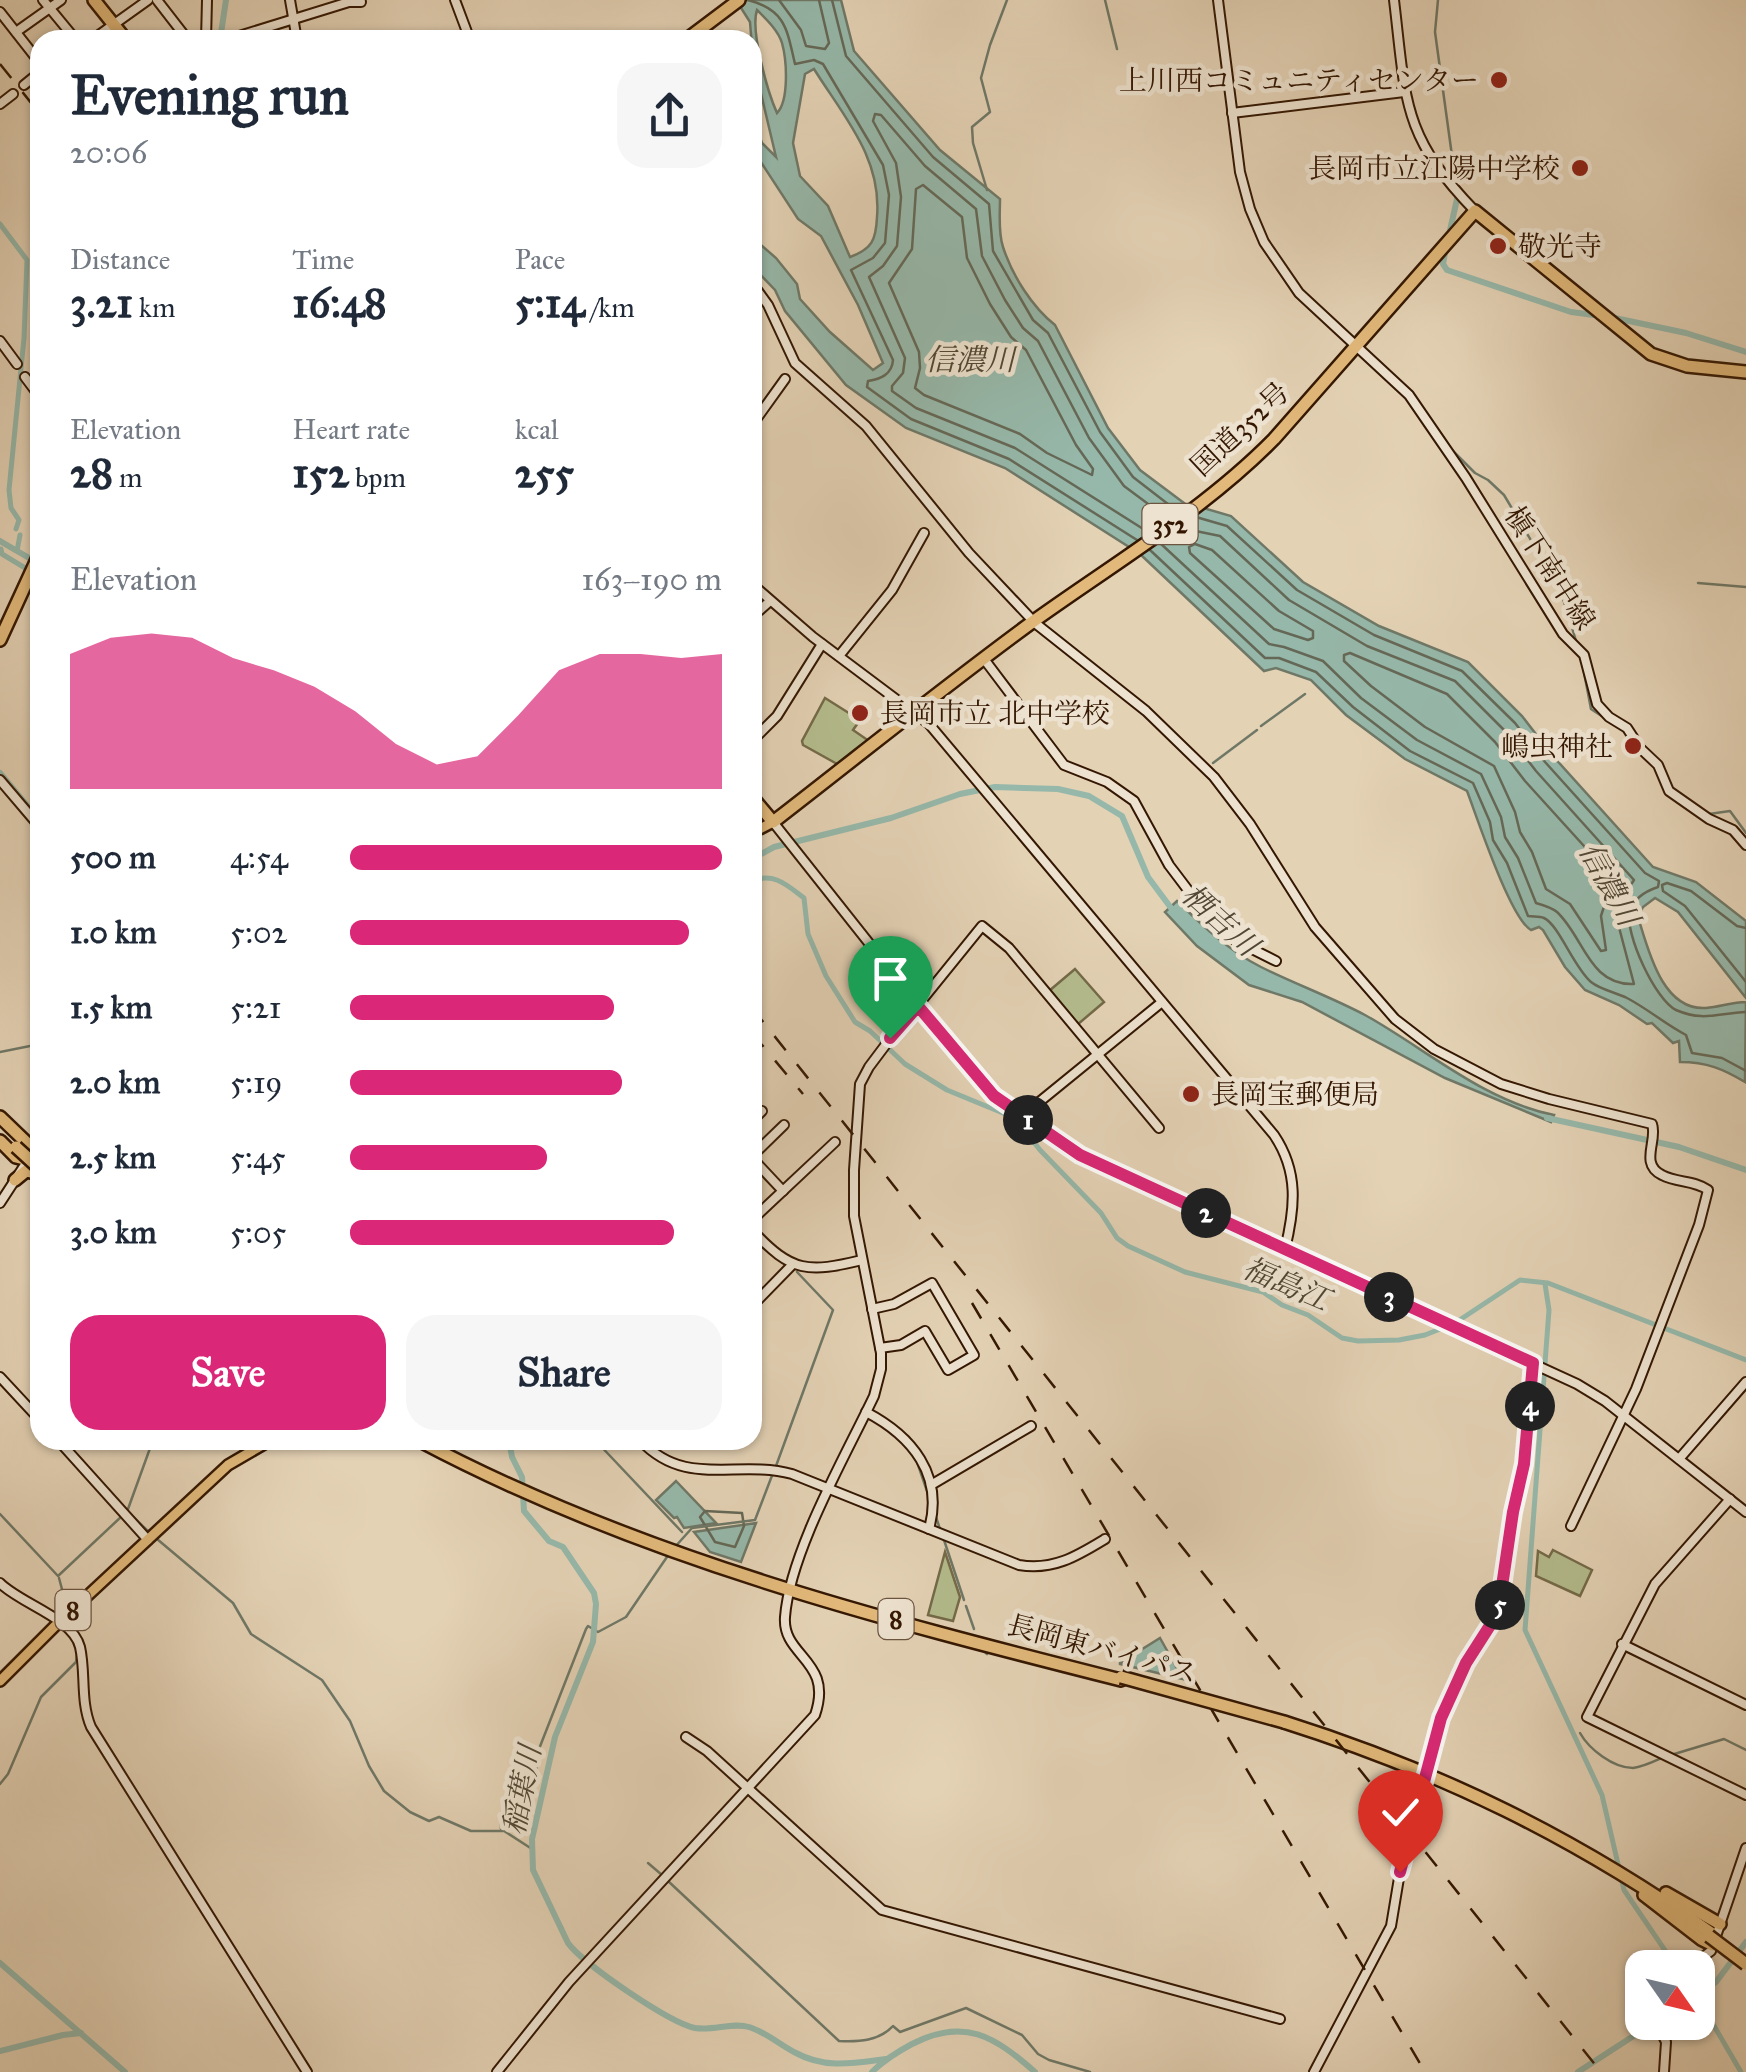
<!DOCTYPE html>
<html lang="en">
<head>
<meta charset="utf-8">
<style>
  :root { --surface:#fff; --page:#f6f6f7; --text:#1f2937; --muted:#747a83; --accent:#db2777 }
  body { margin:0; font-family:"IM FELL Great Primer","Noto Serif JP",serif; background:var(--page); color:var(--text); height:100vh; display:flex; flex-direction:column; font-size:38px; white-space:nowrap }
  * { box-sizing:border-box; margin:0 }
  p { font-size:32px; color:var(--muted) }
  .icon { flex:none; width:55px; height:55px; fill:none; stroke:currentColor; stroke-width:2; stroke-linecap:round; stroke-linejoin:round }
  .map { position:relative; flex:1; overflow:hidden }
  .details { position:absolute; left:30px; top:30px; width:732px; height:1420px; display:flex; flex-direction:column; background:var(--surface); border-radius:30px; box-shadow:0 2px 8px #0004 }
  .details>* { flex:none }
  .needle { width:65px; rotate:124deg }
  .controls { position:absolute; left:1625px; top:1950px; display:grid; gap:20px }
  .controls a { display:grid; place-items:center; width:90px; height:90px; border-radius:20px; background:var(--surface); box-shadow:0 2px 8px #0004; font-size:50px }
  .pin { position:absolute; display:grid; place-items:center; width:85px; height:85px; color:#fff; margin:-102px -42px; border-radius:50% 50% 50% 0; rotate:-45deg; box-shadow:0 0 10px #0007 }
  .pin .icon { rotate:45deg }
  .km { position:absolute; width:50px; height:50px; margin:-25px; border-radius:50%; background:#222; color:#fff; font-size:28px; line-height:50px; text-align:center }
  .round { display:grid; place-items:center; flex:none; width:105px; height:105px; border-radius:30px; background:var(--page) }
  .headline { display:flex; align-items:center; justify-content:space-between; height:170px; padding:0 40px }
  h1 { font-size:55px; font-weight:800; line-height:75px }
  .figures { display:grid; grid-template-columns:repeat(3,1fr); gap:15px; height:170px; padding:10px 40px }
  .figures div { display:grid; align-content:center }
  .figures b { font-size:42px; font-weight:800 }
  .figures small { font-size:28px; font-weight:400 }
  .figures p { font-size:28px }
  .chart { height:280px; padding:20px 40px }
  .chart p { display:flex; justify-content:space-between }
  .chart svg { width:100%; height:180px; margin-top:10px; fill:var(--accent); opacity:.7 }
  .button { display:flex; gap:20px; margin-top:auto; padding:20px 40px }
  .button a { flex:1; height:115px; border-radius:30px; background:var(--accent); color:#fff; font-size:40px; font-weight:800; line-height:115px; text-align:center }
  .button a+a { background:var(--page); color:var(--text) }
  ul { padding:0 40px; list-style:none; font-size:32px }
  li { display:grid; grid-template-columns:160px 120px 1fr; align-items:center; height:75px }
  li i { height:25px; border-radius:12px; background:var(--accent) }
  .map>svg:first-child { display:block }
  .green { fill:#b4bc8d; stroke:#746a48; stroke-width:2.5 }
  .water { fill:#96b8aa; stroke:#6f7867; stroke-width:2.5; fill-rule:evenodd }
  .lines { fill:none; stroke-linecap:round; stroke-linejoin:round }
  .shore { stroke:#656856; stroke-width:2.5 }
  .stream { stroke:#6f7867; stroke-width:2.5 }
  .canal { stroke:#96b8aa; stroke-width:5 }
  .river { stroke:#96b8aa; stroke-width:6 }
  .secondary-casing { stroke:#341702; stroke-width:12 }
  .primary-casing { stroke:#341702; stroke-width:14 }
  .highway-casing { stroke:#341702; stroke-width:16 }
  .secondary { stroke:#ede2cf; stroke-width:8 }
  .primary { stroke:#e2b97a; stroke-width:9 }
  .highway { stroke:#e2b97a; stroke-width:11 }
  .rail { stroke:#341702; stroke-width:2.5; stroke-dasharray:18 18; stroke-linecap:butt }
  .highway-bridge-casing { stroke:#341702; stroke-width:16; stroke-linecap:butt }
  .highway-bridge { stroke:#e2b97a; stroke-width:11 }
  .route-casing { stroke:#fff; stroke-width:20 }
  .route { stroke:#db2777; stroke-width:12 }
  .poi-dot { fill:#8f2418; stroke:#ede2cf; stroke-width:4 }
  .labels { text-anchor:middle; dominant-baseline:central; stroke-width:9; stroke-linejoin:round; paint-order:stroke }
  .shield { fill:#ede2cf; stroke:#6c5440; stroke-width:2.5 }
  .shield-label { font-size:25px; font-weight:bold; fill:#341702 }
  .poi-label { font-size:28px; fill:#341702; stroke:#ede2cf; text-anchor:end }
  .street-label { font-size:28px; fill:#341702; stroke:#ede2cf }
  .water-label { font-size:30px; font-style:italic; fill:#514734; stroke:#ede2cf }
</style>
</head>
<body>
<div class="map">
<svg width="1746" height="2072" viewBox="0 0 1746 2072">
  <rect width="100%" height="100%" fill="#e4d2b5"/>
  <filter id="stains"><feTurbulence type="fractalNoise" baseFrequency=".002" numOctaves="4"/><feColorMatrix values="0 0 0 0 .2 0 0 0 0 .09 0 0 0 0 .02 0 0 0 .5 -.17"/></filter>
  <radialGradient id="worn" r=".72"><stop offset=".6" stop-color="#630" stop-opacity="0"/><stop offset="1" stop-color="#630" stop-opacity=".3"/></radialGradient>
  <g class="green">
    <polygon points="825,698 860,720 853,730 869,741 839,765 803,745 802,741"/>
    <polygon points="1075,969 1104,1002 1077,1025 1049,991"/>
    <polygon points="1553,1550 1592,1570 1580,1596 1536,1576 1538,1551 1549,1557"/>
    <polygon points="945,1552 960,1597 953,1621 928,1615"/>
  </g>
  <g class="water">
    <path d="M736,0H841L854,51L940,150L1000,199C1000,214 998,232 1003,247C1012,275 1032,307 1055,325L1108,428L1140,470L1188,506L1200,507L1231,516L1303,582L1379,626L1468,662L1522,716L1552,755L1653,867L1696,882L1746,921V998L1678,912L1655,898L1643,907L1638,917C1648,949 1662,1011 1706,1008C1720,1007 1732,1002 1746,1002L1745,1082C1723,1069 1707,1062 1680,1062L1679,1041L1673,1043L1652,1023L1647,1024L1619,1005L1585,990L1565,967L1543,930L1539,927L1531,930C1510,918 1477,817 1467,791L1405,759L1346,715L1311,680L1276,668L1264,671L1140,554L1005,468L906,428L846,385L785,311L775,290L753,267V238L776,258L797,284L800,299L830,332L873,370L883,363L858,305L821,236L798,219L753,150V119L762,143L776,157L753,60L750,22ZM757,10C766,19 778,30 782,43C787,61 789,101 777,113C768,93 750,31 757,10ZM814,69C844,117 882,158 877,217C876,240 872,249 850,257L828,206L800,176L793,143L805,74Z"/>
    <path d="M1177,901C1203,926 1229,951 1261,967C1295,984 1331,997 1365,1015C1426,1049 1484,1101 1554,1115L1551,1122L1445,1078L1302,1002L1249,985L1197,946L1165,912Z"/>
    <polygon points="676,1481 716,1523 684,1528 677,1517 674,1518 656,1500"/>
    <polygon points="756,1523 741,1562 710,1552 694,1532"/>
    <polygon points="1160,1638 1183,1679 1120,1664 1120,1663"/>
  </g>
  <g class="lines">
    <g class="shore">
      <path d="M748,0C786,10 787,30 795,64L814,60L823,64L883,165L889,195L885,243L873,258L851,270L893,360C892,375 880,379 868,381L867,387L911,419L1009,459L1137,540"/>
      <polyline points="779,0 801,30 806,46 825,49 829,43 819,0"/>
      <polyline points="832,0 846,56 933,157 989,204 993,251 1033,320 1048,333 1100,432 1133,477 1177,511"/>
      <polygon points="923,185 962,217 967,258 990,304 1011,337 1026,350 1076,445 1093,469 1092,475 1047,453 1020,434 924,395 915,388 920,368 919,352 889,283 912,249 916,189"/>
      <path d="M1196,517L1227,526L1297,590L1374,635L1462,671L1515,723L1545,762L1645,873L1659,881L1658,887C1646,891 1633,899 1630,912C1624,933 1656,1001 1676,1010C1704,1022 1718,1013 1746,1012"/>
      <polyline points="1148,532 1015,448 916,408 892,391 892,386 903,373 905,358 869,277 883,266 897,246 901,197 896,163 873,121 875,114 881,115 925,166 976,209 982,256 1005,300 1023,328 1038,341 1089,438 1124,486 1167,518"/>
      <path d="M1160,543L1269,644L1284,647L1323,661L1361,698L1417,740L1481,774L1501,817L1505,837L1518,858L1536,903C1543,905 1551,907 1557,912C1584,937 1589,986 1634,984L1616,916L1622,898L1634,880L1536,771L1506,732L1455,681L1367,646L1289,600L1220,536L1181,528"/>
      <polygon points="1195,544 1212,550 1279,611 1313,631 1313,638 1308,640 1274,629 1190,553 1189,547"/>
      <path d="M1150,550L1265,658H1279L1316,672L1353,707L1410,751L1473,783L1490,822L1493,840L1507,863L1528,916C1533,917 1539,916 1544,918C1559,925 1574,968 1591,982C1601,990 1615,992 1627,998C1648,1009 1665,1024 1686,1035L1692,1053L1722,1058L1746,1071"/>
      <polygon points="1350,653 1447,694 1495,742 1525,781 1613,878 1601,916 1606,950 1601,951 1570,904 1546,889 1532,852 1520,832 1515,812 1494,766 1425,727 1371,686 1344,661 1344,655"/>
      <polyline points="1746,928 1737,926 1691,891 1667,883 1662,885 1663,891 1685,906 1746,982"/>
      <polygon points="705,1511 742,1513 744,1526 735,1547 715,1542 700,1517"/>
    </g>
    <g class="stream">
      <polyline points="1105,0 1117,49"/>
      <polyline points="1438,0 1435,32 1456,185"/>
      <polyline points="987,190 973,143 972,127 990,112 981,78 990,45 1007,0"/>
      <polyline points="1449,447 1475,473 1488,480 1504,495 1560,589 1577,644"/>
      <polyline points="1698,583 1746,587"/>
      <polyline points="1582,662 1591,709 1606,719"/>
      <polyline points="1261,726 1305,694"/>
      <polyline points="1213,763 1257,730"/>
      <polyline points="1709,814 1730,811 1746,833"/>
      <polyline points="0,1052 40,1044"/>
      <polyline points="908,1436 909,1438"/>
      <polyline points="595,1440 682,1532"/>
      <polyline points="916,1459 928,1494"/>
      <polyline points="776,1466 833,1310 797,1272"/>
      <polyline points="128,1509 153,1440"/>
      <polyline points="127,1511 151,1534"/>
      <polyline points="934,1511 940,1529"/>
      <polyline points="0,1514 58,1576 122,1516"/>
      <polyline points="157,1539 233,1603 251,1634 322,1680 350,1721 369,1766 384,1791 410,1812 429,1821 439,1817 471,1831 503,1831"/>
      <polyline points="944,1540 964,1600"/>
      <polyline points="674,1548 692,1528 755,1520 773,1473"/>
      <polyline points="59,1578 67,1608"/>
      <polyline points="966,1606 974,1629"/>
      <polyline points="983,1650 987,1654"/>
      <path d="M1580,1733C1589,1749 1613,1768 1633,1768C1643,1767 1655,1761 1664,1757"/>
      <polyline points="1671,1755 1724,1739 1746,1750"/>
      <polyline points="0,1784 8,1774 41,1697 76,1662 77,1654"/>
      <polyline points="532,1849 501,1829 500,1814 535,1778 539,1749 586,1629 588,1626 598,1632 626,1617 669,1554"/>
      <polyline points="648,1863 662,1875"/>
      <path d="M668,1881L839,2041C859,2042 879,2041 893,2026L900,2032L966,2008L1022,2035L1038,2054L1049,2060L1090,2072"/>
    </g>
    <g class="canal">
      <polyline points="0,224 27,260 24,338 9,490 11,508 19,520 16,529"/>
      <polyline points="1,549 2,554 40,577"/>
      <polyline points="17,551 20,535"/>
      <path d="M752,881C774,872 787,885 804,898L808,934L826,976L855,1022L870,1031L905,1064L947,1090L1015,1118L1040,1150L1101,1213L1117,1238L1128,1246L1185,1272L1263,1292L1282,1305L1308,1315L1342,1338L1358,1341L1399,1340L1425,1335L1455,1323L1520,1280L1548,1283L1746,1360"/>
      <polyline points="1545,1284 1549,1310 1525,1630 1602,1795 1624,1890 1677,1968"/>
      <polyline points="1698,1989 1701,1994"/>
      <polyline points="1703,2007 1741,2072"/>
    </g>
    <g class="river">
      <polyline points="220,40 226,0"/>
      <polyline points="1449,235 1457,199"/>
      <polyline points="1445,253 1443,264 1447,270 1571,312 1594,315"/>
      <polyline points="1610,317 1686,333 1746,352"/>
      <polyline points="0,541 36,562"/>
      <polyline points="0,773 40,821"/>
      <polyline points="752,859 774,847 891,818 960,794 995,787 1058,789 1089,796 1122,816 1148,877 1174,912"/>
      <polyline points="1547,1118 1679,1147 1746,1170"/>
      <path d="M509,1440L512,1457L522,1477L524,1511L549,1541L563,1547L594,1593L596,1604L593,1642L555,1737L532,1839L533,1870L568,1943C583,1964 670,2023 695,2028C713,2031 733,2022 749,2027C766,2032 780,2045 796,2053C825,2069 854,2063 886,2059"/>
      <polyline points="0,1963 125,2072"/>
      <polyline points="1698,1996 1716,1982 1746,1942"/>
      <polyline points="0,2051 63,2035 81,2033"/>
      <path d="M872,2072C884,2060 897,2052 912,2044C964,2017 994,2036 1035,2072"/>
      <polyline points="1578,2072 1655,2022"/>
    </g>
    <defs>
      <g id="secondary">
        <polyline points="43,0 76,40"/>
        <polyline points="157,0 188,40"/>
        <polyline points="290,0 297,40"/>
        <polyline points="455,0 470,40"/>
        <polyline points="1218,0 1240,172 1250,209 1264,242 1299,293 1409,395 1466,478 1563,634 1584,655 1597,704 1609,717 1627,728 1640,748 1658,765 1669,791 1709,819 1733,830 1746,845"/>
        <path d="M1394,0C1406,99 1401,135 1475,211"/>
        <polyline points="0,12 40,63"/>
        <polyline points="16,32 61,0"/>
        <polyline points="92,40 148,0"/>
        <polyline points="206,40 207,0"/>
        <polyline points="226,40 349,2 361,2"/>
        <polyline points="24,85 40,72"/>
        <polyline points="0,104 13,94"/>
        <polyline points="1232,113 1404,92"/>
        <path d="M752,283L768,305L795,363L866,426L969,553L1035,623L1146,711L1214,777L1250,824L1315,927L1395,1019L1434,1049L1501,1084L1549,1099L1652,1124C1658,1140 1639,1164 1662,1175C1677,1183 1694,1180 1708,1190L1699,1225L1636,1389L1571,1526"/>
        <polyline points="0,341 17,364"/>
        <polyline points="25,377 40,397"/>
        <polyline points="752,425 785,379"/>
        <path d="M752,584L813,637L929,724L1274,1135C1299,1172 1295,1208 1285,1249"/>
        <polyline points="752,617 770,601"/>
        <polyline points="839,656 892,590 924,533"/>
        <polyline points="984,659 1064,765 1107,782 1134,801 1169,865 1200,906 1236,941 1276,961"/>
        <polyline points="752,741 777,716 822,644"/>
        <polyline points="0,780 40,827"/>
        <path d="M773,822L968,1068C1001,1107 1050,1140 1095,1163L1577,1384L1605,1401L1746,1512"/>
        <polyline points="888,1042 982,926 1009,948 1159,1128"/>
        <polyline points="1022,1116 1162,1002"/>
        <polyline points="752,1121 762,1111"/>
        <polyline points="752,1156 784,1125"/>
        <polyline points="752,1158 783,1191"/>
        <polyline points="0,1203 30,1157"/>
        <polyline points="752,1220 835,1142"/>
        <path d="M752,1230C792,1273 808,1273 862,1260"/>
        <polyline points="752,1306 792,1265"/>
        <polyline points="872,1309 894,1304 932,1283 974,1355 948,1370 925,1331 901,1345 880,1348"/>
        <polyline points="0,1377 40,1420"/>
        <path d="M866,1412C912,1436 944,1475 929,1529"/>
        <polyline points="58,1440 148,1540"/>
        <path d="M640,1440C686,1489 735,1459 792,1474L1019,1565C1053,1571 1077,1556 1105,1539"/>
        <polyline points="1679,1459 1746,1382"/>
        <polyline points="931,1485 1031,1426"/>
        <polyline points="1730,1499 1655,1584 1587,1717 1746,1795"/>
        <path d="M0,1583C21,1604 73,1618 80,1647C86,1673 80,1701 91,1727L307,2072"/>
        <polyline points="1622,1644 1746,1705"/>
        <polyline points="686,1737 707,1751 882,1910 1280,2019"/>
        <polyline points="1688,1968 1711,1951 1746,1848"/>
        <polyline points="1642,1999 1642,2000"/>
        <polyline points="1656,2022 1666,2042 1664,2072"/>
        <path d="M497,2072L569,1982L815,1715C834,1660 782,1657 785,1617C790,1552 845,1457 874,1396L881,1369V1353L854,1216V1170L860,1084L869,1067L887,1043"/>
        <polyline points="1314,2072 1391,1926 1400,1872 1441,1718 1466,1663 1498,1613 1524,1464 1533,1363"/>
      </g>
      <g id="primary">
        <polyline points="752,833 773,822"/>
        <polyline points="0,1681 55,1626 228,1465 271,1440"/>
      </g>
      <g id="highway">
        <polyline points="94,0 126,40"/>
        <polyline points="686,40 739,0"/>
        <polyline points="0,640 40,553"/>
        <path d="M752,797L773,822L777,819C861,754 945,686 1031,623C1113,564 1203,511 1274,439L1475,211L1651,354L1687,366L1746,372"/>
        <polyline points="0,1117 26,1142 31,1155 40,1156"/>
        <polyline points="0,1141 16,1157 28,1160 40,1178"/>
        <polyline points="40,1145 40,1148"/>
        <polyline points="15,1180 26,1171 35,1173"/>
        <path d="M418,1440C638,1557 880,1619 1121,1680"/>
        <path d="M1284,1722C1442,1772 1576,1838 1711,1933"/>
        <polyline points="1666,1893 1720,1924"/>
        <polyline points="1644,1895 1701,1939 1713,1945"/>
      </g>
    </defs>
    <use href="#secondary" class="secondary-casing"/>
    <use href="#primary" class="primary-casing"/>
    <use href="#highway" class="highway-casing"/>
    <use href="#secondary" class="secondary"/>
    <use href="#primary" class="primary"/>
    <use href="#highway" class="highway"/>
    <g class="rail">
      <polyline points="0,64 40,114"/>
      <polyline points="752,1008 1601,2072"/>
      <polyline points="752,1033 803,1094"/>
      <polyline points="972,1303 1425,2072"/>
    </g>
    <defs>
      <g id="highway-bridge">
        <polyline points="16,1147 40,1169"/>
        <polyline points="1121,1677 1284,1722"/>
        <polyline points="1709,1936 1746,1964"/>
      </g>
    </defs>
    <use href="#highway-bridge" class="highway-bridge-casing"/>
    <use href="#highway-bridge" class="highway-bridge"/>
  </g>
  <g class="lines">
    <defs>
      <polyline id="route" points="890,1038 918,1006 994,1096 1080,1155 1533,1363 1524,1464 1513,1512 1498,1613 1466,1663 1441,1718 1400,1872"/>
    </defs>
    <use href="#route" class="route-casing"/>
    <use href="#route" class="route"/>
  </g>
  <g class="poi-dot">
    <circle cx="1499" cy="80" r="10"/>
    <circle cx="1580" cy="168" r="10"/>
    <circle cx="1498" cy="246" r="10"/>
    <circle cx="860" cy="713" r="10"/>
    <circle cx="1633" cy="746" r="10"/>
    <circle cx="1191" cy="1094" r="10"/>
  </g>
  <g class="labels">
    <g class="shield">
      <rect x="1142.5" y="504" width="55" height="40" rx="8"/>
      <rect x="55.5" y="1590" width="35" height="40" rx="8"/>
      <rect x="878.5" y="1599" width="35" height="40" rx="8"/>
    </g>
    <g class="shield-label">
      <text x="1170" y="524">352</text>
      <text x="73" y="1610">8</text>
      <text x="896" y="1619">8</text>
    </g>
    <g class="poi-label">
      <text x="1479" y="80">上川西コミュニティセンター</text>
      <text x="1560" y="168">長岡市立江陽中学校</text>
      <text x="1518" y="246" text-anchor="start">敬光寺</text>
      <text x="880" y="713" text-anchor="start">長岡市立 北中学校</text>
      <text x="1613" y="746">嶋虫神社</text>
      <text x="1211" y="1094" text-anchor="start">長岡宝郵便局</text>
    </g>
    <g class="street-label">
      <text transform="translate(1240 429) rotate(-43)">国道352号</text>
      <text transform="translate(1550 568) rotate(57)">槇下南中線</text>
      <text transform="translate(1102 1649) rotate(15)">長岡東バイパス</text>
    </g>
    <g class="water-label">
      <text x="970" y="360">信濃川</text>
      <text transform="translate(1609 884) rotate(61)">信濃川</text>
      <text transform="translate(1220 920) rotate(42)">栖吉川</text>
      <text transform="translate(1286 1284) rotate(23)">福島江</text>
      <text transform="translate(522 1790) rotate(-79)">稲葉川</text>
    </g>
  </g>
  <rect width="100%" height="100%" filter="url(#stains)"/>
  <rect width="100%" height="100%" fill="url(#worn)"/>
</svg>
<div class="controls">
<a><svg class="needle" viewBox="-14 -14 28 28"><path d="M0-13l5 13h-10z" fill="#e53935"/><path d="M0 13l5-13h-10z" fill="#747a83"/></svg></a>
</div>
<div class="pin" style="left:890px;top:1038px;background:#1e9e55"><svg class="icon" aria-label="arrive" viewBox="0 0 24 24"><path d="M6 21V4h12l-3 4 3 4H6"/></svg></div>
<div class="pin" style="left:1400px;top:1872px;background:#d93025"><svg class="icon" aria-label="check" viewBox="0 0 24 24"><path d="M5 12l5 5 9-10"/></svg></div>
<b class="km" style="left:1028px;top:1120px">1</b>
<b class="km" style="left:1206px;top:1213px">2</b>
<b class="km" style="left:1389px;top:1297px">3</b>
<b class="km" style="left:1530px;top:1406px">4</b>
<b class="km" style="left:1500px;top:1605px">5</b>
<section class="details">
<div class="headline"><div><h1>Evening run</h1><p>20:06</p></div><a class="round"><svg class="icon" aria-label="share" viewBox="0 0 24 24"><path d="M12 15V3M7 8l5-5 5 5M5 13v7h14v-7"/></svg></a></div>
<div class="figures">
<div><p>Distance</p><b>3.21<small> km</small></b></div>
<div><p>Time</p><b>16:48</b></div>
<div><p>Pace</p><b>5:14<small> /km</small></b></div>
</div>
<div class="figures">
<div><p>Elevation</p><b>28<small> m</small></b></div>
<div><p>Heart rate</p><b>152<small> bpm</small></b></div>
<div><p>kcal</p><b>255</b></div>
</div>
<div class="chart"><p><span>Elevation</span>163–190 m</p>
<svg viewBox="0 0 160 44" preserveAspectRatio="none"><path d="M0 44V11L10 7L20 6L30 7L40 12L50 15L60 19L70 25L80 33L90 38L100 36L110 26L120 15L130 11L140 11L150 12L160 11V44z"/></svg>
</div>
<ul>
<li><b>500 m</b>4:54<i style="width:100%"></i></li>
<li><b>1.0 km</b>5:02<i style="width:91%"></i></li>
<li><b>1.5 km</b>5:21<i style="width:71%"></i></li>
<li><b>2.0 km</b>5:19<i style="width:73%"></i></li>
<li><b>2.5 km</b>5:45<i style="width:53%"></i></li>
<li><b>3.0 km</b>5:05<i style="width:87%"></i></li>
</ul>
<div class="button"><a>Save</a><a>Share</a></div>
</section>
</div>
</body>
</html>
